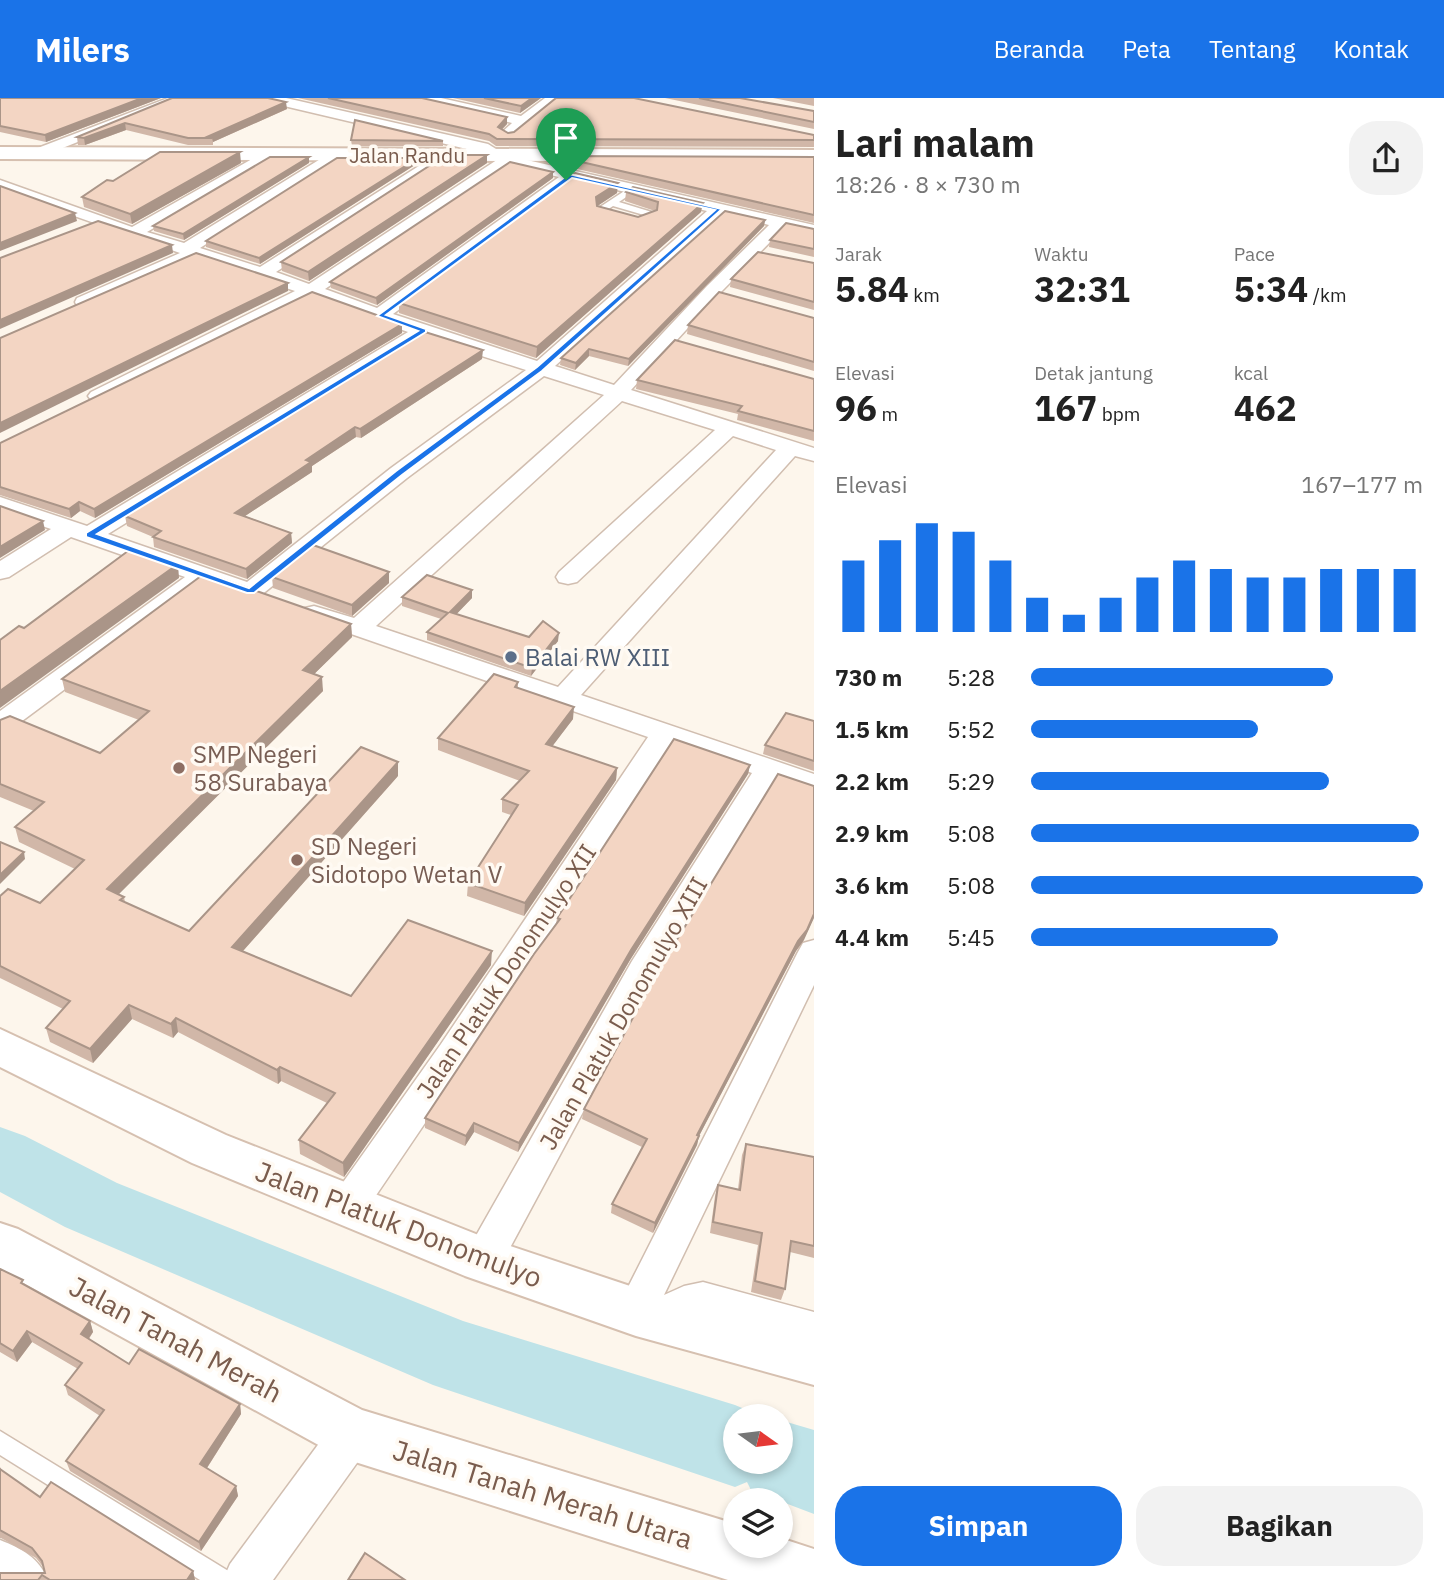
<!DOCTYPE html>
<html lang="id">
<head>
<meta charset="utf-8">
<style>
  :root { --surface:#fff; --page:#f2f2f2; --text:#222; --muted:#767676; --accent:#1a73e8 }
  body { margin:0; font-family:"IBM Plex Sans",sans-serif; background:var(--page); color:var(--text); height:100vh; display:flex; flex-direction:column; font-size:26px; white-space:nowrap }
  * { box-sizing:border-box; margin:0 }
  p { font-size:23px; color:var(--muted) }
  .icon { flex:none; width:38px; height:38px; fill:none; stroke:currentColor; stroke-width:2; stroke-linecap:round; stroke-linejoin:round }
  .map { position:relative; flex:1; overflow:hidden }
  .side { display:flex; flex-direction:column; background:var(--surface); width:630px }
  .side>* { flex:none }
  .needle { width:46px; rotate:104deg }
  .fabs { position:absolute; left:723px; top:1306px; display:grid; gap:14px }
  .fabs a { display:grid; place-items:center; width:70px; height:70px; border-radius:50%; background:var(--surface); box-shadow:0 4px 10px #0003; font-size:35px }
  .pin { position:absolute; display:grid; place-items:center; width:60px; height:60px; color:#fff; margin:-72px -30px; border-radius:50% 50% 50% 0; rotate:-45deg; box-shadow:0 0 7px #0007 }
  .pin .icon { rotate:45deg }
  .round { display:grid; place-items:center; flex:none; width:74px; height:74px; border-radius:28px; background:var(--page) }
  .summary { display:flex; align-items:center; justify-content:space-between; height:119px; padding:0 21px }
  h1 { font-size:38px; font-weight:800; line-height:52px }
  .stats { display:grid; grid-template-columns:repeat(3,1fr); gap:10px; height:119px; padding:7px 21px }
  .stats div { display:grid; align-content:center }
  .stats b { font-size:35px; font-weight:800 }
  .stats small { font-size:19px; font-weight:400 }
  .stats p { font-size:19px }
  .chart { height:196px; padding:14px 21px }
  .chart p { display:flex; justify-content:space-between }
  .chart svg { width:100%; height:126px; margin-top:7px; stroke:var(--accent); stroke-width:6 }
  .primary-button { display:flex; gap:14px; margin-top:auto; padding:14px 21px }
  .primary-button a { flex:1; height:80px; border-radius:28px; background:var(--accent); color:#fff; font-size:28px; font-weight:800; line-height:80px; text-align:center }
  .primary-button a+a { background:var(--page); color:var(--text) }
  ul { padding:0 21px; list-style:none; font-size:23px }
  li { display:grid; grid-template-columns:112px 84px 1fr; align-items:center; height:52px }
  li i { height:18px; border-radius:9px; background:var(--accent) }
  header { display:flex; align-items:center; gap:42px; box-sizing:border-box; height:98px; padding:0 35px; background:var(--accent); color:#fff }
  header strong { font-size:33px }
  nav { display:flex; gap:38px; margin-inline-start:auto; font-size:24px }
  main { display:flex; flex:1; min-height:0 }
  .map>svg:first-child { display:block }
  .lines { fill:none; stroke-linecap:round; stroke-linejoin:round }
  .river { fill:#bfe3e8; fill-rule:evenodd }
  .lane-casing { stroke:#d1beb0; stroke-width:3 }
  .street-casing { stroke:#d1beb0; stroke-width:3 }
  .secondary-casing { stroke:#d6c0b0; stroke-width:4 }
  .lane { fill:#fff; fill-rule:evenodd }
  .street { fill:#fff; fill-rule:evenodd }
  .secondary { fill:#fff; fill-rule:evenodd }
  .wall { fill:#d1b7a8 }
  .shaded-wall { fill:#aa9588 }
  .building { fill:#f3d5c3; stroke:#aa9588; stroke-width:2 }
  .route { fill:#1a73e8; stroke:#fff; stroke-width:2; fill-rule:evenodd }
  .service-dot { fill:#5c6f8a; stroke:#fffaf3; stroke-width:2.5 }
  .education-dot { fill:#8d6e63; stroke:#fffaf3; stroke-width:2.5 }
  .labels { text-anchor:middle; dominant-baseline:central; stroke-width:7; stroke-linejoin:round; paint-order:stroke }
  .far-street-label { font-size:21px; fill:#7a5c4d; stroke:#fffaf3 }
  .service-label { font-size:24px; fill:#4e5e75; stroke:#fffaf3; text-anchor:start }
  .education-label { font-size:24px; fill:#785e54; stroke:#fffaf3; text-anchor:start }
  .street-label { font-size:24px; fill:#7a5c4d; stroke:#fffaf3 }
  .near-street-label { font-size:28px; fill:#7a5c4d; stroke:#fffaf3 }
</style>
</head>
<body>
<header>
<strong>Milers</strong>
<nav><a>Beranda</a><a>Peta</a><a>Tentang</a><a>Kontak</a></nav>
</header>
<main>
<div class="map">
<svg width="814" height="1482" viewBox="0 0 814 1482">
  <rect width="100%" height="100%" fill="#fdf6ec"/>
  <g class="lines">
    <polygon class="river" points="0,1029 25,1038 117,1085 463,1223 735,1307 761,1318 735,1318 735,1363 780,1363 780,1322 814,1332 814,1416 751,1392 747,1384 735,1389 433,1287 65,1129 0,1094"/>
    <defs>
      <g id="lane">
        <polygon points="632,88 635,89 635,93 619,104 655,115 655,119 636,125 636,121 644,117 613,108 607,112 616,116 616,120 597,115 597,111"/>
        <polygon points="0,1333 230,1474 234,1482 200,1482 0,1357"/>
      </g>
      <g id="street">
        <polygon points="168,0 188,0 40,59 30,59 27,56 30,53"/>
        <polygon points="260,0 286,0 488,46 496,51 488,56 267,4"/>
        <polygon points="415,0 441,0 521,18 545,0 561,0 512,39 507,40 500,36 512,25 417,3"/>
        <path d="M268,52L273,54L276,57L273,60L147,134L184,145L335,52L340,54L343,57L340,60L200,150L260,169L444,52L452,57L449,60L276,174L309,186L512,52L517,54L520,57L518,60L814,127V137L784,130L719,196L631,292L814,350V363L795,358L581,597L814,676V696L775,683L655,880L497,1174L483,1179L469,1174L464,1162L469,1150L632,863L752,675L671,647L465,966L360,1121L347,1125L334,1121L328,1109L334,1097L441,946L648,639L305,520L302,515L305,510L314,508L354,520L604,297L544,278L407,380L260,498L251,500L206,486L10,632L0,635V613L185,479L71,439L9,479L0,481V463L51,431L0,414V399L87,428L408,234L312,199L105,302H91L88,298L91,294L295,193L197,160L91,208H77L75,204L77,200L180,155L0,92V82L132,129ZM509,67L559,79L377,210L325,191ZM574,82L707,113L537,263L393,216ZM723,116L769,127L707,188L614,287L555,268ZM425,240L526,272L391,370L247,484L108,436ZM622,303L715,332L559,474L556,479L559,484L568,486L577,484L733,338L776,352L558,589L376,528Z"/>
        <path d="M814,842V887L664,1197L684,1188L703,1184L814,1214V1252L703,1220C688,1223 677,1235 663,1241L649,1235L646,1229L636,1232L622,1227L616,1214L622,1201L798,854L803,845Z"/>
        <polygon points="352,1315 367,1321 373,1336 367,1351 273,1482 223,1482 230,1466 337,1321"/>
        <path d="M0,1442C22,1451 38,1459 48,1482H0Z"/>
      </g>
      <g id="secondary">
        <polygon points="0,49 814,52 814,64 0,61"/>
        <polygon points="0,931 226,1037 486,1140 636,1190 814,1237 814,1287 636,1238 465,1178 192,1065 0,969"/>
        <polygon points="0,1125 18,1131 362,1312 735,1426 735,1447 780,1447 780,1440 814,1451 814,1482 728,1482 352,1363 333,1355 0,1172"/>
      </g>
    </defs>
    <use href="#lane" class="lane-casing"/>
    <use href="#street" class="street-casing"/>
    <use href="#secondary" class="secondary-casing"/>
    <use href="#lane" class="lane"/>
    <use href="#street" class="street"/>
    <use href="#secondary" class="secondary"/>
  </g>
  <g class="wall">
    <polygon points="0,0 161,0 46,44 0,34"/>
    <polygon points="172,0 287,11 213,44 213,47 188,47 126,32 85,47 78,47 77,39"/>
    <polygon points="298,0 422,0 507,19 507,26 502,32 508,35 814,37 814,49 496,48 489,43"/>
    <polygon points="453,0 541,0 520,15"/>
    <polygon points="665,0 740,0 814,14 814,31"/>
    <polygon points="773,0 814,0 814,8"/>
    <polygon points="351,42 443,43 443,48 352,48"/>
    <polygon points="487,57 487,65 309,183 282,173 281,164"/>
    <polygon points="555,58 814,59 814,125 555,66"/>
    <polygon points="241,65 132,126 84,109 82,99 113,83"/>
    <polygon points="309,65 184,142 154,133 153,128"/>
    <polygon points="418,65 260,166 206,149 206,143"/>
    <polygon points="553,80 377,207 331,190 330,184"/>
    <polygon points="618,85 617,95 597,108 638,119 655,113 625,103 626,94 701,114 536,260 399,215 399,205"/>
    <polygon points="765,122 764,128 628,268 589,258 575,272 560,267 561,260"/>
    <polygon points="814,131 814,159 769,149 770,142"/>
    <polygon points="814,165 814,212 730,189 731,181"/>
    <polygon points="814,220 814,273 687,236 688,227"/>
    <polygon points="402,235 95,420 80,413 71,420 0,397 0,345"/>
    <polygon points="482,261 361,340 356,339 312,368 312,374 245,418 291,435 292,445 247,481 154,449 153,439 127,428 125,418"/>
    <polygon points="814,281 814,343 737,322 738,316 636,291 637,282"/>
    <polygon points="389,474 389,485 352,518 273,490 272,479"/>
    <polygon points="402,499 472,500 456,516 529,539 558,543 531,578 427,542 427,534 441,521 402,508"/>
    <polygon points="351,526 352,539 314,576 323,593 118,796 124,799 125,804 189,833 398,678 243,853 351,898 491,867 344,1079 300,1056 299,1042 327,1005 281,983 278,986 178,934 173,940 132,921 93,965 50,944 46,930 63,911 0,880 0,798 40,805 75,771 19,744 15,729 34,713 0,699 0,622 100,655 139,622 65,594 62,581"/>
    <polygon points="518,584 518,590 573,621 552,648 617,670 616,682 524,818 467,798 468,785 511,717 502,714 502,701 520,683 438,652 438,640"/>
    <polygon points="814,623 814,673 763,656 765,647"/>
    <polygon points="750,667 748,676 630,862 518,1054 474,1034 465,1048 425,1030 425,1020 556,826 557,820"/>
    <polygon points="804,842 796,853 699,1038 697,1047 653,1135 611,1115 612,1106 642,1049 582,1021 584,1011"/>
    <polygon points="746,1046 814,1059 814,1160 790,1154 785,1191 781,1202 751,1194 758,1147 710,1135 715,1098 718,1087 738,1091 742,1057"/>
    <polygon points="0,1171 25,1187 90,1223 93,1234 89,1241 129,1266 240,1306 241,1316 207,1370 236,1388 238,1398 201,1453 70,1373 66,1363 100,1318 68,1297 65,1287 78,1271 32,1244 17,1264 0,1254"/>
    <polygon points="0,1369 2,1373 40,1399 193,1473 195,1482 0,1482 45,1475 44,1470 36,1460 1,1440 0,1440"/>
  </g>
  <g class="shaded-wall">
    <polygon points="142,0 161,0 46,44 45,37"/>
    <polygon points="532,0 541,0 520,15 521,8"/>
    <polygon points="286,4 287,11 213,44 212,40 207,39"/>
    <polygon points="507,19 507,26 497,36 498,29"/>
    <polygon points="125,25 126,32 85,47 84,40"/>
    <polygon points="240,54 241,65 132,126 130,116"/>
    <polygon points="487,57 487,65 309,183 308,174"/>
    <polygon points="309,59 309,65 184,142 183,136"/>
    <polygon points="418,60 418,65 260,166 259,160"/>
    <polygon points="553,74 553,80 377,207 376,200"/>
    <polygon points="618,85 617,95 596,109 596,99"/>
    <polygon points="703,105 701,114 536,260 537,249"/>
    <polygon points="75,115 77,123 0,153 0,145"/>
    <polygon points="765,122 764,128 628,268 629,261"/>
    <polygon points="172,147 173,155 0,231 0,222"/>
    <polygon points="288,185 288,193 0,335 0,325"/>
    <polygon points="402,226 402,235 95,420 94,411"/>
    <polygon points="589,251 589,258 575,272 576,265"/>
    <polygon points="483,252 482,261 361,340 360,331"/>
    <polygon points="355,329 356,339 312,368 312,374 236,424 235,415 306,362"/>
    <polygon points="79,404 80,413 71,420 69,411"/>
    <polygon points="43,423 45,432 0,460 0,449"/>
    <polygon points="291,435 292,445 247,481 246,471"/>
    <polygon points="178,466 179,480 0,610 0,593"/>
    <polygon points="389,474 389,485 352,518 352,507"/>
    <polygon points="472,492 472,500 450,523 450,514"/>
    <polygon points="351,526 352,539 304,586 303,572"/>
    <polygon points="559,535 558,543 531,578 532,570"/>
    <polygon points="322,579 323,593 110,805 107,791"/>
    <polygon points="574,609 573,621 545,658 546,646"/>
    <polygon points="398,664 398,678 234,863 232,849"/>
    <polygon points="750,667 748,676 630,862 518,1054 519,1045 631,852"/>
    <polygon points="617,670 616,682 524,818 525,805"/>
    <polygon points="24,754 25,761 0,786 0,777"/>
    <polygon points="814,816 814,820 804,842 796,853 699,1038 697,1047 653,1135 655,1125 697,1037 798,843"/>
    <polygon points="492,853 491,867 344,1079 343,1065"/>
    <polygon points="129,907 132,921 93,965 90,951"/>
    <polygon points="176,920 178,934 173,940 171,926"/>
    <polygon points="280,969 281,983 278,986 277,972"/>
    <polygon points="474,1025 474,1034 465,1048 466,1038"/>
    <polygon points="90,1223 93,1234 84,1247 81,1236"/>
    <polygon points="27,1233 32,1244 17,1264 13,1253"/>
    <polygon points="240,1306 241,1316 203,1376 200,1366"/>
    <polygon points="236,1388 238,1398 201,1453 199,1444"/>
    <polygon points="193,1473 195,1482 187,1482"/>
  </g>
  <g class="building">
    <polygon points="0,0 142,0 45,37 0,28"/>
    <polygon points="172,0 268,0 286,4 207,39 212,40 188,40 125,25 84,40 77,39"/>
    <polygon points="328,0 422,0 507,19 498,29 508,35 514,34 556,0 634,0 814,37 814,42 497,41 489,36"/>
    <polygon points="484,0 532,0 521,8"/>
    <polygon points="699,0 740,0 814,13 814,24"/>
    <polygon points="355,22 443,43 351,42"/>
    <polygon points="160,54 240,54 130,116 82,99 107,82 113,83"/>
    <polygon points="446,57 487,57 308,174 281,164"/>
    <polygon points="555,58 814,59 814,117"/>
    <polygon points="270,59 309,59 183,136 153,128"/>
    <polygon points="337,60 418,60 259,160 206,143"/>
    <polygon points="510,64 553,74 376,200 330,184"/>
    <polygon points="575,75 618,85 596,99 597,108 638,119 657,112 658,104 626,94 633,89 703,105 537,249 399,205"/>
    <polygon points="0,88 75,115 0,145"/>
    <polygon points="725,113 765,122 629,261 589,251 576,265 561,260"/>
    <polygon points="98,123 172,147 0,222 0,160"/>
    <polygon points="786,125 814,131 814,151 770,142"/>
    <polygon points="758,154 814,165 814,204 731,181"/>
    <polygon points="196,155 288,185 0,325 0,240"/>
    <polygon points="312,194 402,226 94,411 79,404 69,411 0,389 0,345"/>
    <polygon points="719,194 814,220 814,264 688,227"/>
    <polygon points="425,234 483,252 360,331 355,329 306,362 311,364 235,415 291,435 246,471 153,439 161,433 125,418"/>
    <polygon points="675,242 814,281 814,333 738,313 742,308 637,282"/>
    <polygon points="0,408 43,423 0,449"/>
    <polygon points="313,447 389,474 352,507 272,479"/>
    <polygon points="132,450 178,466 0,593 0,542 19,528 24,530"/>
    <polygon points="205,475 351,526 303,572 322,579 107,791 124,799 120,802 189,833 361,649 398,664 232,849 351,898 408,822 492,853 343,1065 299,1042 335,995 280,969 277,972 176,920 171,926 129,907 90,951 46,930 70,903 0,868 0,798 8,791 40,805 84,762 15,729 44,704 0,686 0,622 10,618 100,655 149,613 62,581"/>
    <polygon points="427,477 472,492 450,514 529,539 543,523 559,535 532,570 427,534 448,515 402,499"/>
    <polygon points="494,576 518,584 515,589 574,609 546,646 617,670 525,805 468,785 518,707 502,701 529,673 438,640"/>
    <polygon points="786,615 814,623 814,663 765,647"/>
    <polygon points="674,641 750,667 631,852 519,1045 474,1025 466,1038 425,1020 534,856 560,821 557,820"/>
    <polygon points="778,676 814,688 814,816 807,832 798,843 697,1037 699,1038 655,1125 612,1106 647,1041 584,1011 659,871"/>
    <polygon points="0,744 24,754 0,777"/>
    <polygon points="746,1046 814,1059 814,1148 791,1143 785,1191 755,1183 762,1135 713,1124 718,1087 740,1092"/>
    <polygon points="0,1171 23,1182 21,1185 90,1223 81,1236 129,1266 139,1251 240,1306 200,1366 236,1388 199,1444 66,1363 104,1312 65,1287 82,1265 27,1233 13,1253 0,1245"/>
    <polygon points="0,1371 40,1399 51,1384 193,1473 187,1482 50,1482 42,1477 38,1482 0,1482 0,1475 45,1475 42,1463 32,1450 0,1432"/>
    <polygon points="365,1455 405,1482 348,1482"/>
  </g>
  <path class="route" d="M569,76L722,111L542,273L402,377L254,495H247L86,439V435L418,233L377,218ZM572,80L715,112L537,269L396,373L249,490L97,436L426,234V231L386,217Z"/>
  <circle class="service-dot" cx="511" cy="559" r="7"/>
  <g class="education-dot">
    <circle cx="179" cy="670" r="7"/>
    <circle cx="297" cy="762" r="7"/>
  </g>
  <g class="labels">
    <g class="far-street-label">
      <text x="407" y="57">Jalan Randu</text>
    </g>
    <g class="service-label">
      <text x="525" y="559">Balai RW XIII</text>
    </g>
    <g class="education-label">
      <text x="193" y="656">SMP Negeri<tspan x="193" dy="28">58 Surabaya</tspan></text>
      <text x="311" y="748">SD Negeri<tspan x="311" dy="28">Sidotopo Wetan V</tspan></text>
    </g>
    <g class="street-label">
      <text transform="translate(506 873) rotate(-56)">Jalan Platuk Donomulyo XII</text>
      <text transform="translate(623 915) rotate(-60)">Jalan Platuk Donomulyo XIII</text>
    </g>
    <g class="near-street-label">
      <text transform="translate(399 1126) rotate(21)">Jalan Platuk Donomulyo</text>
      <text transform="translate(176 1241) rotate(28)">Jalan Tanah Merah</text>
      <text transform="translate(543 1396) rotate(17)">Jalan Tanah Merah Utara</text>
    </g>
  </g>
</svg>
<div class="fabs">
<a><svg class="needle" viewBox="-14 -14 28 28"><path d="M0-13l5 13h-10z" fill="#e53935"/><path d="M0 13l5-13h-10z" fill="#767676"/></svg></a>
<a><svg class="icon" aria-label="layers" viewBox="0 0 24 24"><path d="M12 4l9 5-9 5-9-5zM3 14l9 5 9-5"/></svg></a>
</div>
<div class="pin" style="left:566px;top:82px;background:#1e9e55"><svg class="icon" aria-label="arrive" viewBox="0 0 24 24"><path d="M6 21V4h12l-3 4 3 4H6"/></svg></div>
</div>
<section class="side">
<div class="summary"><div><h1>Lari malam</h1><p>18:26 · 8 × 730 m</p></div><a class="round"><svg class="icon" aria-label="share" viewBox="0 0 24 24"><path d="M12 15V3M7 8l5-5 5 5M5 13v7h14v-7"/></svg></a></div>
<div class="stats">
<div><p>Jarak</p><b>5.84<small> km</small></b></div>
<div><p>Waktu</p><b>32:31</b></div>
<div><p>Pace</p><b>5:34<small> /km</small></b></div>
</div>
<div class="stats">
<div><p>Elevasi</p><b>96<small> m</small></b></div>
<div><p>Detak jantung</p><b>167<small> bpm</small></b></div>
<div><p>kcal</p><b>462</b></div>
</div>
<div class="chart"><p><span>Elevasi</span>167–177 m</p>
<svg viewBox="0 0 160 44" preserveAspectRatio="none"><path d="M5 44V19M15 44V12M25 44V6M35 44V9M45 44V19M55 44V32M65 44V38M75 44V32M85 44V25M95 44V19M105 44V22M115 44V25M125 44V25M135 44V22M145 44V22M155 44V22"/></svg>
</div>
<ul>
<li><b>730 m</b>5:28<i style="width:77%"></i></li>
<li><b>1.5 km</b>5:52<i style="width:58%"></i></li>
<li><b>2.2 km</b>5:29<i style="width:76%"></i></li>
<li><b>2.9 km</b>5:08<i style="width:99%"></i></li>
<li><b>3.6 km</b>5:08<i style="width:100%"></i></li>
<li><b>4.4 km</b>5:45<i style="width:63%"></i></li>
</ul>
<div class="primary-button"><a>Simpan</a><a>Bagikan</a></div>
</section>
</main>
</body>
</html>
